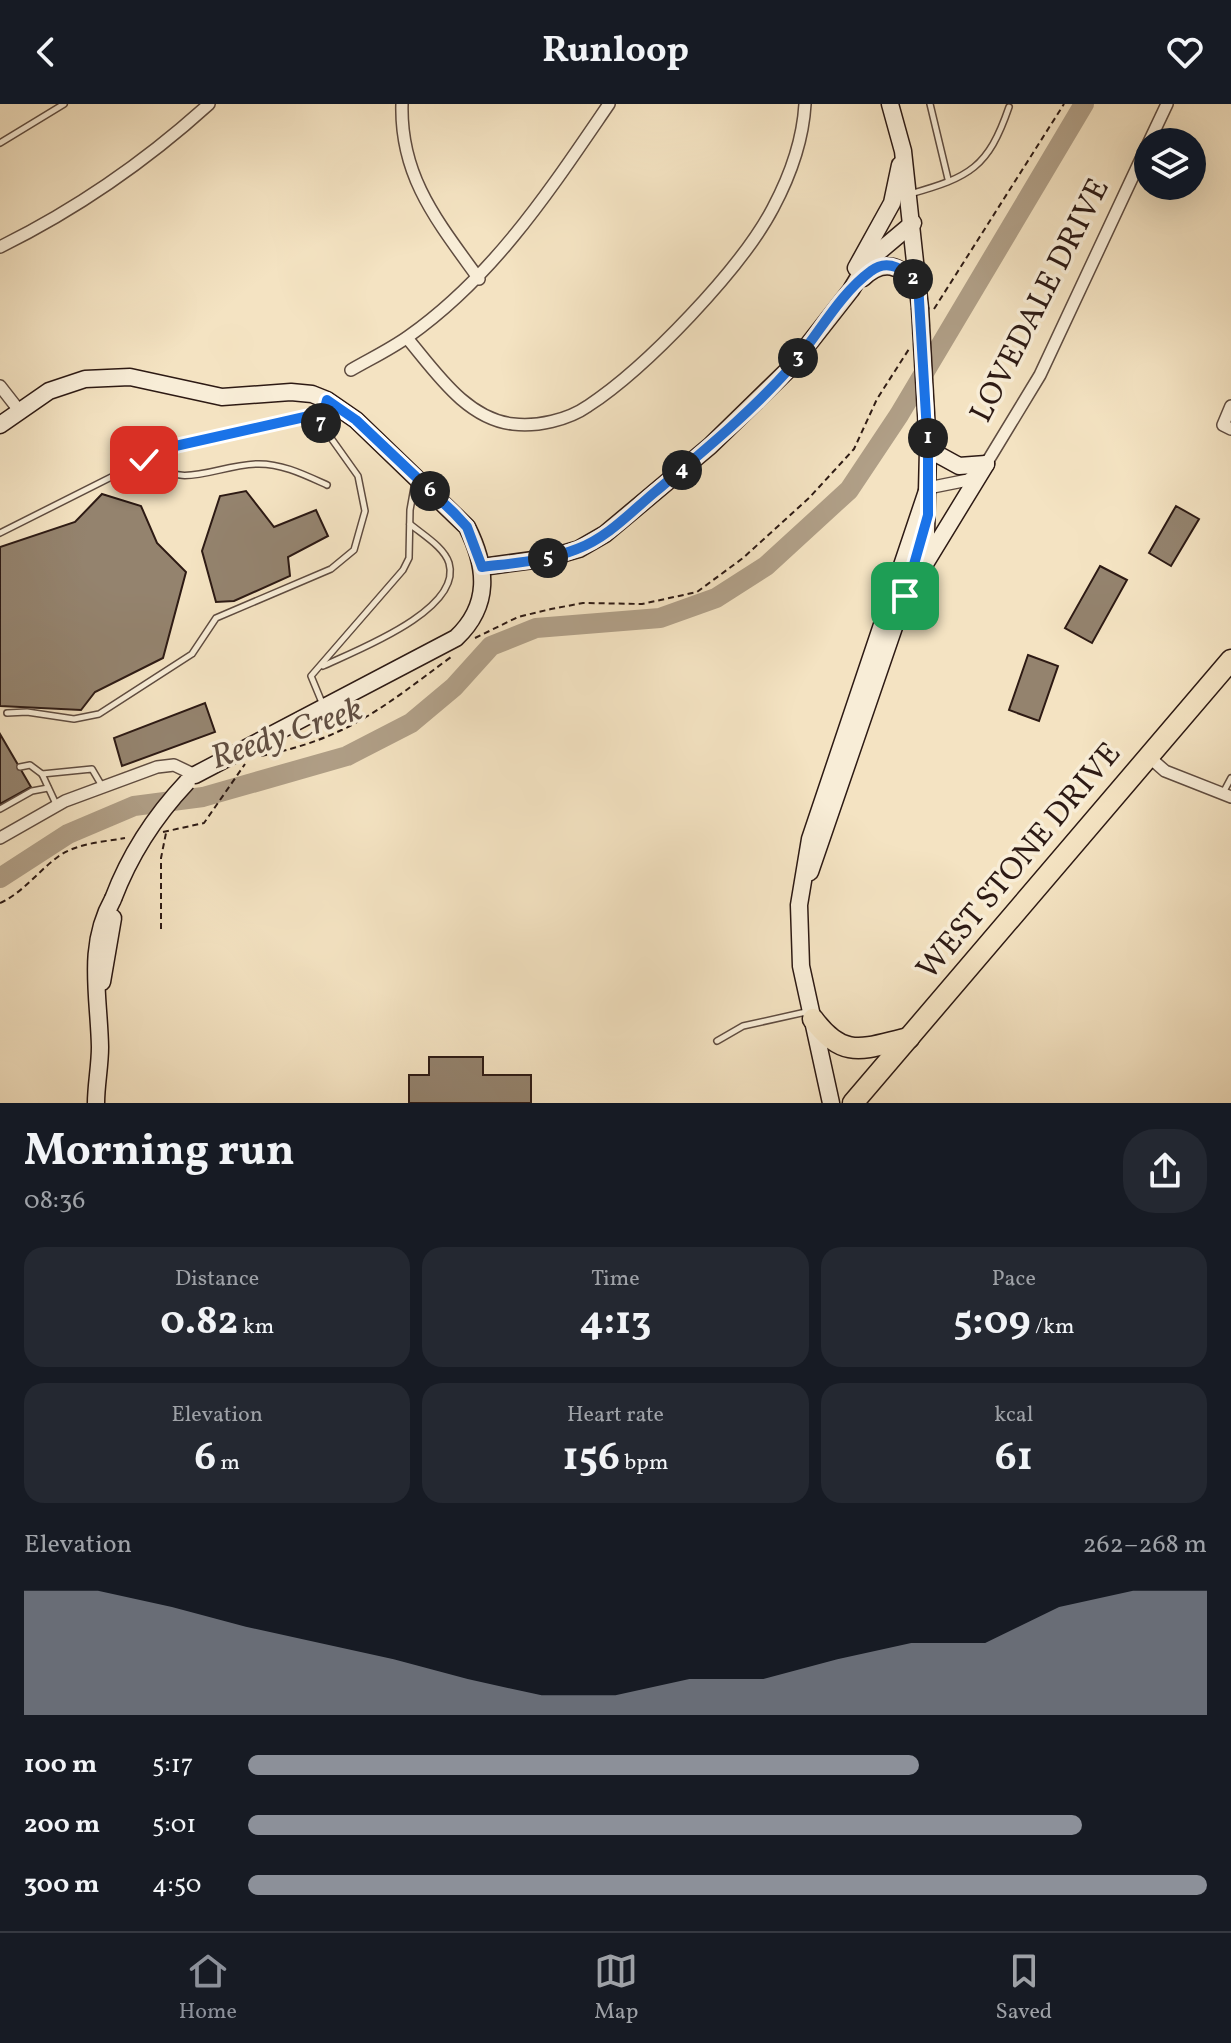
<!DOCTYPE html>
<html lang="en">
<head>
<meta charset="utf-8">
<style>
  :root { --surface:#171b24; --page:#242831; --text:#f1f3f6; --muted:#9ea1a6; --line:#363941; --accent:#8c9099 }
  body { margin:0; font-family:Vollkorn,serif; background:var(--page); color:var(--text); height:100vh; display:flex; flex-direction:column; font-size:30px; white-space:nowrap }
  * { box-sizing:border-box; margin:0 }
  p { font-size:26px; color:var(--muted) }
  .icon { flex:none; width:44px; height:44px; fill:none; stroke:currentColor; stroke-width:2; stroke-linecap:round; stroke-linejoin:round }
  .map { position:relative; height:999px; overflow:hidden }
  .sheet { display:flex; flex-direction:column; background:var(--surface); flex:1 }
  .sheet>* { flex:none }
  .tools { position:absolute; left:1134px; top:24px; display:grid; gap:16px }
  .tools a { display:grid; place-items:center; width:72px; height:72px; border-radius:50%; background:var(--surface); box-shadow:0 8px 32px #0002; font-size:40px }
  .pin { position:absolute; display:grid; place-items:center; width:68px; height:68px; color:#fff; margin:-34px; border-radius:16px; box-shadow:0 4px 12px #0006 }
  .km { position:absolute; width:40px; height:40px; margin:-20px; border-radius:50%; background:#222; color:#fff; font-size:22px; line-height:40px; text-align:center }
  .round { display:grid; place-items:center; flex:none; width:84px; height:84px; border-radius:32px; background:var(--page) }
  .summary { display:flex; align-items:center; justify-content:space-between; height:136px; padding:0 24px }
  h1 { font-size:44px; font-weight:700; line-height:60px }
  .metrics { display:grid; grid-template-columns:repeat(3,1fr); gap:12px; height:136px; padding:8px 24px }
  .metrics div { display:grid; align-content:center; border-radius:20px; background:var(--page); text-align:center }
  .metrics b { font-size:40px; font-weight:700 }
  .metrics small { font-size:22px; font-weight:400 }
  .metrics p { font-size:22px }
  .chart { height:224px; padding:16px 24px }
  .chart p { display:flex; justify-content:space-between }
  .chart svg { width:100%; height:144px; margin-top:8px; fill:var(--accent); opacity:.7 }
  ul { padding:0 24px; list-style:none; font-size:26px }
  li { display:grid; grid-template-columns:128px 96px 1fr; align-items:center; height:60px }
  li i { height:20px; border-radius:10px; background:var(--accent) }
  header { display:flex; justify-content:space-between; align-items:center; height:104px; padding:0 24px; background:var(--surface); font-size:36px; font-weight:700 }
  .menu { display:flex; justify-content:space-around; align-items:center; height:112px; border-top:2px solid var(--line); background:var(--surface); font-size:22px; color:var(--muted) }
  .menu a { display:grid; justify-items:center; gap:4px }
  .menu .current { color:var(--accent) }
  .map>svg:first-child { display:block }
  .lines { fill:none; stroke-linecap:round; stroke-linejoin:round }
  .river { stroke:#b09f87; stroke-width:20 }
  .building { fill:#94836e; stroke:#2d1a14; stroke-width:2 }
  .lane-casing { stroke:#5f4c40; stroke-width:8 }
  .street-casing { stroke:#5f4c40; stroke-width:14 }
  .secondary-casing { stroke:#2d1a14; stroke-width:19 }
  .highway-casing { stroke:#2d1a14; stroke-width:23 }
  .path { stroke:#2d1a14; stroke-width:2; stroke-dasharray:6 4; stroke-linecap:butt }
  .lane { stroke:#f8edd7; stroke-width:5 }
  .street { stroke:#f8edd7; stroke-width:11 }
  .secondary { stroke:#f8edd7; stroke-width:16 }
  .highway { stroke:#f4e3c2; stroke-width:20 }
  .secondary-bridge-casing { stroke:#2d1a14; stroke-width:19; stroke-linecap:butt }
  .secondary-bridge { stroke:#f8edd7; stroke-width:16 }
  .route-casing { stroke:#fff; stroke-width:16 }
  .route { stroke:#1a73e8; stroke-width:10 }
  .labels { text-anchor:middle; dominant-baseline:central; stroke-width:7; stroke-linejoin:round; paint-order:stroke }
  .street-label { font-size:32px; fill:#2d1a14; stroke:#f8edd7 }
  .water-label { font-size:34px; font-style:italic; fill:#614f42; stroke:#f8edd7 }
</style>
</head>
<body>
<header><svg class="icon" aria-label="back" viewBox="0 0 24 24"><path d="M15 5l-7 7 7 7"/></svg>Runloop<svg class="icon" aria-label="heart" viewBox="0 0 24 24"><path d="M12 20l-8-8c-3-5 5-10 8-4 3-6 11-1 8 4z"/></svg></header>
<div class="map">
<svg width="1231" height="999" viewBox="0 0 1231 999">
  <rect width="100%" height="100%" fill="#f4e3c2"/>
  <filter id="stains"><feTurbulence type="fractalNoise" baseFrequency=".0025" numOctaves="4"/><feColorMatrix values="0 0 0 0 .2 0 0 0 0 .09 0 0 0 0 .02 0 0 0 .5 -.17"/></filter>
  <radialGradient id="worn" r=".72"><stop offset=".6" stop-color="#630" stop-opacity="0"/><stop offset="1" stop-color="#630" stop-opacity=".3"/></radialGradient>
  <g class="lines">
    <polyline class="river" points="0,774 68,730 134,702 203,693 347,652 411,619 454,583 491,542 536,524 660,514 716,494 766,462 849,386 899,311 1084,0"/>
  </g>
  <g class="building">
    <polygon points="246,387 274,423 316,406 328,432 288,453 290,472 234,497 216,498 202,447 220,392"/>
    <polygon points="102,390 141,402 157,439 186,468 163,554 95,588 81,606 0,602 0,443 75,418"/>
    <polygon points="1176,402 1199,415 1171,462 1149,449"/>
    <polygon points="1100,462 1127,476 1092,539 1065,524"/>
    <polygon points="1028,551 1058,562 1039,617 1009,606"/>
    <polygon points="205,599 215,628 122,662 114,634"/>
    <polygon points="0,630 31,683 0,700"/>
    <polygon points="429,953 483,953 483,971 531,971 531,999 409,999 409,971 429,971"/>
  </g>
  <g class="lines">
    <defs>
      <g id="lane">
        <polyline points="930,0 948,75"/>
        <polyline points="0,39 64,0"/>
        <path d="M910,90C970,73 988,64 1009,3"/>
        <path d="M144,356C184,387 212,362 256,360C281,359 305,371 327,381"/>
        <polyline points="0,429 171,343 309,312 321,320"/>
        <path d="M323,562C355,547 463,506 449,459C444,443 423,431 410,420"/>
        <polyline points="323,601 311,572 403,466 409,454 410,406 415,378"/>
        <polyline points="7,609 27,608 74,615 99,610 192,550 216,514 331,465 354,446 365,407 358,372 321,320 326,300"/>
        <polyline points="20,663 30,661 42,670 56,700"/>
        <polyline points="42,670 92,665 102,682"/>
        <polyline points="1223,689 1231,674"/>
        <polyline points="0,705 32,687 48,684"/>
        <polyline points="717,937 743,922 806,908"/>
      </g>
      <g id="street">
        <path d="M402,0C400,73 438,118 479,175"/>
        <polyline points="1149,38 1167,0"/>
        <path d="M0,143C77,105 145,58 209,0"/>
        <path d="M407,234C435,267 466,315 513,320C537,323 568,316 588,302C646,264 741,165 773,104C790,72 803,35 805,0"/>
        <path d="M351,266C370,255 391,245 409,232C495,171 550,86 609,0"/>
        <polyline points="0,282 18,305"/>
        <polyline points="1231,302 1223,321 1231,325"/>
        <polyline points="928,384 968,376 986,360 1040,271 1148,40"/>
        <polyline points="1149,653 1165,667 1231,693"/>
        <polyline points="0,734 65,697 157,663 174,661 195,671"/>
      </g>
      <g id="secondary">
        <polyline points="890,0 903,47 920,204"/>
        <polyline points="856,164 892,99 900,61"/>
        <path d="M863,174C884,154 899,162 918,179"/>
        <path d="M0,321L49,287L85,275L130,273L222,293L291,288L312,290L327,296L356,316L467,423C487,463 491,501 456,534L195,671"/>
        <polyline points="928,345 959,362 986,360"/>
        <polyline points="482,463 548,454 579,445 605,430 710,342 789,265 851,186 869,156 913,119"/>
        <polyline points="920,468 986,360"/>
        <polyline points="810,768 926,430 928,345"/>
        <polyline points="102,878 113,814"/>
        <path d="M96,999C96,981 100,962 100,943C99,891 86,843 113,795"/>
        <polyline points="831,999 801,862 799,801 810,735 928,384"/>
      </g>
      <g id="highway">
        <path d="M813,915C844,957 864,944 909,934"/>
        <polyline points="853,999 1231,556"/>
      </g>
    </defs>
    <use href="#lane" class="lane-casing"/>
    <use href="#street" class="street-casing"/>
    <use href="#secondary" class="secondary-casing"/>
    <use href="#highway" class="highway-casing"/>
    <g class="path">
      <polyline points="934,205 1064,0"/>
      <polyline points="475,534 518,513 551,505 583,499 642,500 697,488 743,454 809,394 854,345 877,295 909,245"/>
      <path d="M261,652C348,634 382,604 451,553"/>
      <polyline points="163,728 204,719 245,660"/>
      <path d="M0,799C24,788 38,767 59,752C78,739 103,738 125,734"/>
      <polyline points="161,825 161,754 166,729"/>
    </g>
    <use href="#lane" class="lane"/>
    <use href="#street" class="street"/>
    <use href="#secondary" class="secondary"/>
    <use href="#highway" class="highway"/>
    <defs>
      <g id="secondary-bridge">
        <polyline points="920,204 928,345"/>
        <path d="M113,795C130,750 154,713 187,678"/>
      </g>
    </defs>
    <use href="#secondary-bridge" class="secondary-bridge-casing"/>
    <use href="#secondary-bridge" class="secondary-bridge"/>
  </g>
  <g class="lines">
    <defs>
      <path id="route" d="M144,356L171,343L309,312L321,320L327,296L356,316L454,409L467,423L482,463C514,459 547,457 577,445C607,434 631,408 655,388C701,349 749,310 789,265C817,234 837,192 871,167C889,153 905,167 918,179L928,345V411L905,492"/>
    </defs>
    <use href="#route" class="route-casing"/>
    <use href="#route" class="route"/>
  </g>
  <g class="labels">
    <g class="street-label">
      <text transform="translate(1041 197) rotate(-63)">LOVEDALE DRIVE</text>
      <text transform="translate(1020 758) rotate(-50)">WEST STONE DRIVE</text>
    </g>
    <g class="water-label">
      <text transform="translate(287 631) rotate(-19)">Reedy Creek</text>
    </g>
  </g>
  <rect width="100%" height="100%" filter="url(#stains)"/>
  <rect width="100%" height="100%" fill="url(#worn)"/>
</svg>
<div class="tools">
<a><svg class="icon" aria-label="layers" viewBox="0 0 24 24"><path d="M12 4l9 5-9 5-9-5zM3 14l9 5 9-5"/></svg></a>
</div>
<div class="pin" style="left:905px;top:492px;background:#1e9e55"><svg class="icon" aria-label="arrive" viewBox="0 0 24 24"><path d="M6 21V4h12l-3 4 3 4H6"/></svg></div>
<div class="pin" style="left:144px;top:356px;background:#d93025"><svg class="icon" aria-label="check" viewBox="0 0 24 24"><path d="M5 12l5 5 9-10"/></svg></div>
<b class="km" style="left:928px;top:334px">1</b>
<b class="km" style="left:913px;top:175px">2</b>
<b class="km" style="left:798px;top:254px">3</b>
<b class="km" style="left:682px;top:366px">4</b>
<b class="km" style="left:548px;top:454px">5</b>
<b class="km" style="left:430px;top:387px">6</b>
<b class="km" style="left:321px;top:319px">7</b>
</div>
<section class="sheet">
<div class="summary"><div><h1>Morning run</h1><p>08:36</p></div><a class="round"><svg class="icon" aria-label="share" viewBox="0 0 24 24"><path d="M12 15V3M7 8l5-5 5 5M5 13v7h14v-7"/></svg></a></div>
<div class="metrics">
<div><p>Distance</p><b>0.82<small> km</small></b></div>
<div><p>Time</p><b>4:13</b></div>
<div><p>Pace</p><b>5:09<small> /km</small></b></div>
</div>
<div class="metrics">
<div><p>Elevation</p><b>6<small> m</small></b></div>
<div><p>Heart rate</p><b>156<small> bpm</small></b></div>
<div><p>kcal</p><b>61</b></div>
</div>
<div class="chart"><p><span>Elevation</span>262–268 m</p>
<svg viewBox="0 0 160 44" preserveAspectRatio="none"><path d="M0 44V6L10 6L20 11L30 17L40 22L50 27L60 33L70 38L80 38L90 33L100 33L110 27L120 22L130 22L140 11L150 6L160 6V44z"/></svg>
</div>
<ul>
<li><b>100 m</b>5:17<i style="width:70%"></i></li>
<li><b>200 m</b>5:01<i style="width:87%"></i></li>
<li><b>300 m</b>4:50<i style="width:100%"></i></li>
</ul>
</section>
<nav class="menu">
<a class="current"><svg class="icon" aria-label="home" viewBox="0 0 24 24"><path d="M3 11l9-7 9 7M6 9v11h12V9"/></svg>Home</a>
<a><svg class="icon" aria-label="map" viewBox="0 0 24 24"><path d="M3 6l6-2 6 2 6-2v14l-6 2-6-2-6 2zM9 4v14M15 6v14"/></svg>Map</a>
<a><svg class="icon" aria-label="saved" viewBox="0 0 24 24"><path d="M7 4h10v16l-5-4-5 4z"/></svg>Saved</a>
</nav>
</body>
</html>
